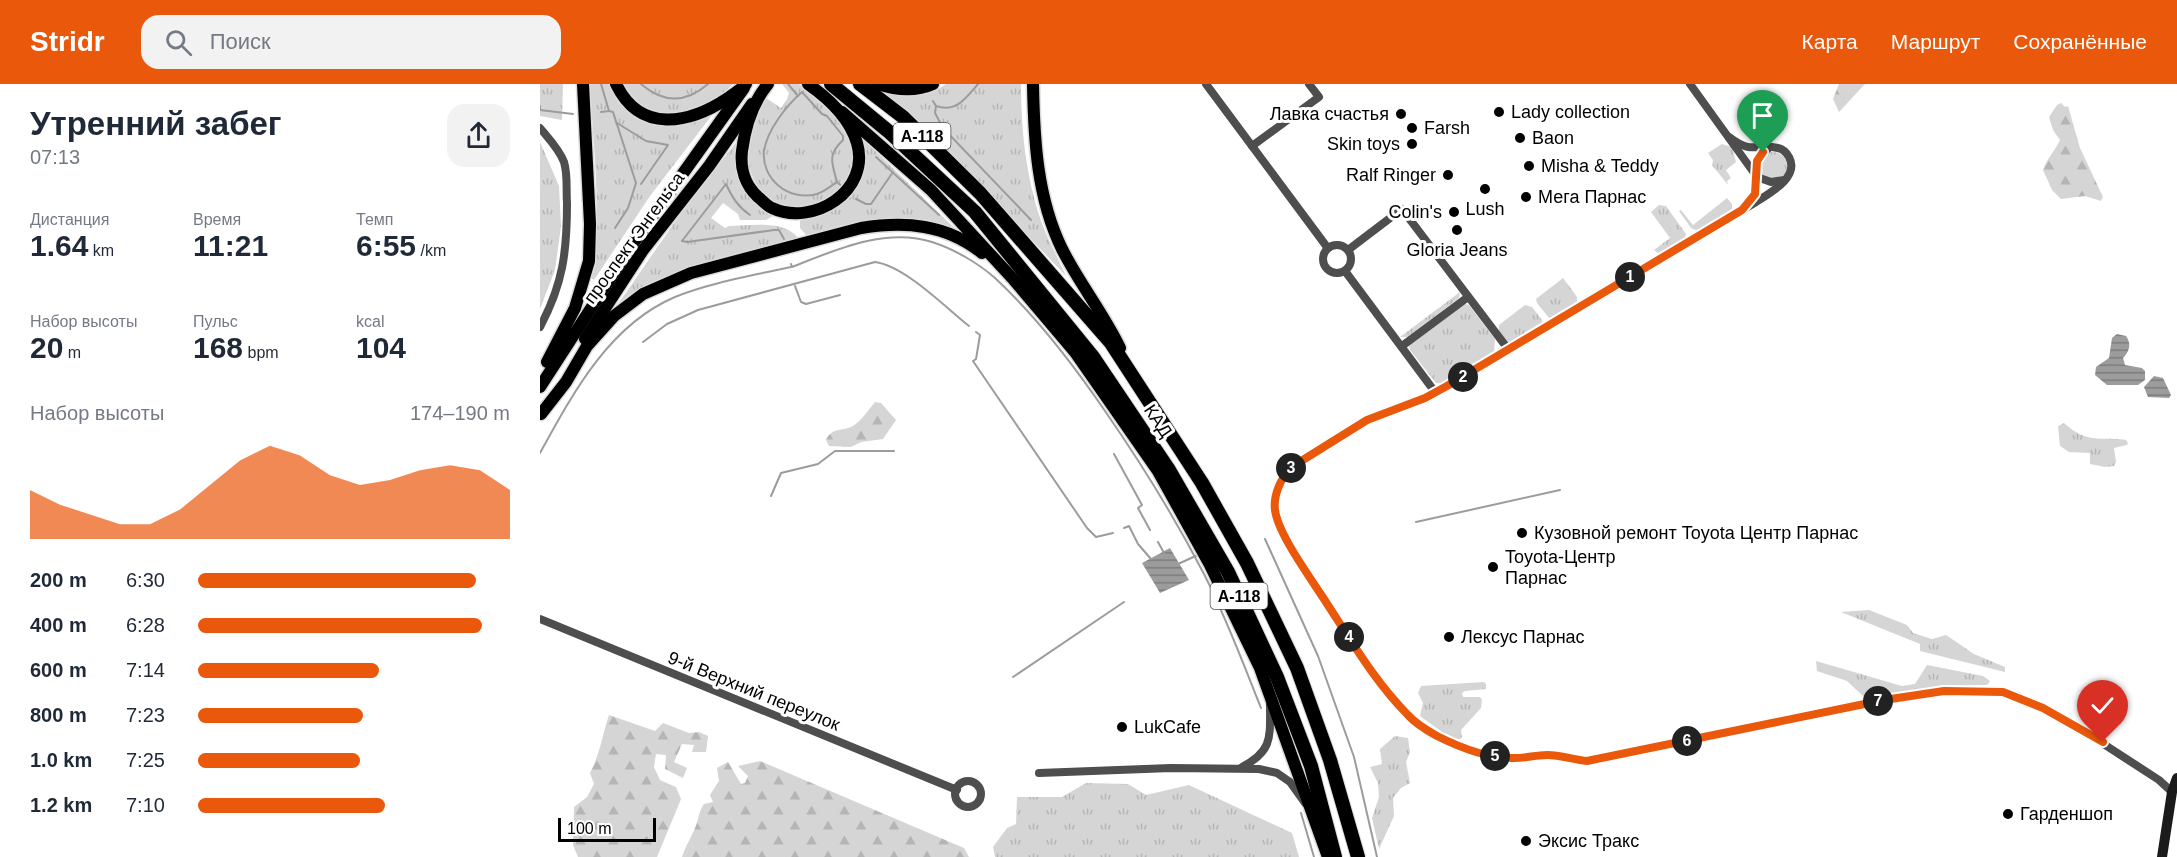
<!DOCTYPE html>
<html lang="ru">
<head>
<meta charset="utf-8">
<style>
  :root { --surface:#fff; --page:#f2f2f3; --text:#1f2937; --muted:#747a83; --accent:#ea580c }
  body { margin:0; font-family:Helvetica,sans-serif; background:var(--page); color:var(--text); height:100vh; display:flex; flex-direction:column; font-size:22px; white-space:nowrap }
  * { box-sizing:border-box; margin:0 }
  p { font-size:20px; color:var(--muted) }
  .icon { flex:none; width:33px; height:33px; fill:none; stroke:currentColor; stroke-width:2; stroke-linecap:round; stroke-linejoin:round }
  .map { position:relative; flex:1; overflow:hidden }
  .sheet { display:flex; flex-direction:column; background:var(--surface); width:540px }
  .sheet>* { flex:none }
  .scale { position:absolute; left:18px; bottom:15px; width:98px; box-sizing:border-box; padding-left:6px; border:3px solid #000; border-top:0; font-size:16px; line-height:21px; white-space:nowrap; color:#000; -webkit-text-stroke:4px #fff; paint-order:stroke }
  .pin { position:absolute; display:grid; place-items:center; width:51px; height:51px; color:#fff; margin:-62px -26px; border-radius:50% 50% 50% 0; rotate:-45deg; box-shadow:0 0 6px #0007 }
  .pin .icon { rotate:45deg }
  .km { position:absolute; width:30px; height:30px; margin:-15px; border-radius:50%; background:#222; color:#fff; font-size:16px; line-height:30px; text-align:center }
  .round { display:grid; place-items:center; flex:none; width:63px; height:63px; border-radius:18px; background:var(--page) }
  .headline { display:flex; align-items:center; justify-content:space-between; height:102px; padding:0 30px }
  h1 { font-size:33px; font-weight:700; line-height:45px }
  .stats { display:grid; grid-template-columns:repeat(3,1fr); gap:9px; height:102px; padding:6px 30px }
  .stats div { display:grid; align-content:center }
  .stats b { font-size:30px; font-weight:700 }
  .stats small { font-size:16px; font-weight:400 }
  .stats p { font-size:16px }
  .chart { height:168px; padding:12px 30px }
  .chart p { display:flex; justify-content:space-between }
  .chart svg { width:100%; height:108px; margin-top:6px; fill:var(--accent); opacity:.7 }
  ul { padding:0 30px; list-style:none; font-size:20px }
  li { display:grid; grid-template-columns:96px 72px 1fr; align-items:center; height:45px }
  li i { height:15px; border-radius:8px; background:var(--accent) }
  header { display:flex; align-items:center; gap:36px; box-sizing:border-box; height:84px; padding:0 30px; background:var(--accent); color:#fff }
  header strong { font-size:28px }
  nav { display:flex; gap:33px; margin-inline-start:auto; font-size:21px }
  .search { width:420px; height:54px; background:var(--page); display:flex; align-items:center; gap:15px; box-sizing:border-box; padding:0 21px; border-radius:18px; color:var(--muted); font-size:22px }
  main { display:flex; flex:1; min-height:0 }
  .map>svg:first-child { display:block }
  .grass { fill:url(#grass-tufts) }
  .forest { fill:url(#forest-firs) }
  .water { fill:url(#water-rules) }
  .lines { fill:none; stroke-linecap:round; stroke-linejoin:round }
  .stream { stroke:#9c9c9c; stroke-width:2 }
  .primary-casing { stroke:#dbdbdb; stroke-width:15 }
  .trunk-casing { stroke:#dbdbdb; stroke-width:15 }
  .motorway-casing { stroke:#dbdbdb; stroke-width:16 }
  .minor { stroke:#4e4e4e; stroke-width:8 }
  .secondary { stroke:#1b1b1b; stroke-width:10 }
  .primary { stroke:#000; stroke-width:12 }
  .trunk { stroke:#000; stroke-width:12 }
  .motorway { stroke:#000; stroke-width:14 }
  .route-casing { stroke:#fff; stroke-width:12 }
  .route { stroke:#ea580c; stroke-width:8 }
  .poi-dot { fill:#000; stroke:#fff; stroke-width:2 }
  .labels { text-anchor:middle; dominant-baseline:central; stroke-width:6; stroke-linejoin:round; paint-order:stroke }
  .shield { fill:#fff; stroke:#4c4c4c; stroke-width:1.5 }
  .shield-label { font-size:16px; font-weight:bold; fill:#000 }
  .poi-label { font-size:18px; fill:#000; stroke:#fff; text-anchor:start }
  .street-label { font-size:18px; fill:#000; stroke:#fff }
</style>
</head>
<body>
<header>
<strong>Stridr</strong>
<div class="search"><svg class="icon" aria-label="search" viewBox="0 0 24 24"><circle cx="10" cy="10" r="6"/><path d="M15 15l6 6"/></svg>Поиск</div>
<nav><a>Карта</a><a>Маршрут</a><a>Сохранённые</a></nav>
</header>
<main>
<section class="sheet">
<div class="headline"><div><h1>Утренний забег</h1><p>07:13</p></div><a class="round"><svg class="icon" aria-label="share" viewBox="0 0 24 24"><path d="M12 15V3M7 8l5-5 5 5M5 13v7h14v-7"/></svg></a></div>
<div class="stats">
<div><p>Дистанция</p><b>1.64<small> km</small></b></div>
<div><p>Время</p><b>11:21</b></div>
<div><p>Темп</p><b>6:55<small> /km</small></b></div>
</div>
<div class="stats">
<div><p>Набор высоты</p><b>20<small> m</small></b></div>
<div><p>Пульс</p><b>168<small> bpm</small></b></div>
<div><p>kcal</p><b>104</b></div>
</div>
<div class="chart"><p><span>Набор высоты</span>174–190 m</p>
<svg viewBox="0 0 160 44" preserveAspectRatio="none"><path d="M0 44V24L10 30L20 34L30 38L40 38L50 32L60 22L70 12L80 6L90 10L100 18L110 22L120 20L130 16L140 14L150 16L160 24V44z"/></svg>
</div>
<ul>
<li><b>200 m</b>6:30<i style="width:89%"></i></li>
<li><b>400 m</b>6:28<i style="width:91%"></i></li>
<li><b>600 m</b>7:14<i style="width:58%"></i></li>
<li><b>800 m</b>7:23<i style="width:53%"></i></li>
<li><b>1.0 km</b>7:25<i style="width:52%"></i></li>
<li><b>1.2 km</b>7:10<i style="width:60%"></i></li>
</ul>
</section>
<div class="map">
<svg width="1637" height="773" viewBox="0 0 1637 773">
  <defs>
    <pattern id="grass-tufts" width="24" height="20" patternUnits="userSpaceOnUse" patternTransform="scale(1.5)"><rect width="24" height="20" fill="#d5d5d5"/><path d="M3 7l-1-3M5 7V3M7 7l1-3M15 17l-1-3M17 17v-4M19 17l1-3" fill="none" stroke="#b5b5b5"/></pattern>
    <pattern id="forest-firs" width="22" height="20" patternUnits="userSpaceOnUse" patternTransform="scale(1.5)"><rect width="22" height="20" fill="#d5d5d5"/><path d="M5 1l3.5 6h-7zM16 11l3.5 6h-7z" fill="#b5b5b5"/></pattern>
    <pattern id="water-rules" width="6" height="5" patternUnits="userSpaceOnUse" patternTransform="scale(1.5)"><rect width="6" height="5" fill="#9c9c9c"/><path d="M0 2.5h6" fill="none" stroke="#7d7d7d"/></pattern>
  </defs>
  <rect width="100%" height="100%" fill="#fff"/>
  <g class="grass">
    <polygon points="0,0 23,0 22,36 0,32"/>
    <path d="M50,0H71C92,46 129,46 172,31L110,112L54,196L51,194C63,131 53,64 50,0Z"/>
    <path d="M83,0H193C186,6 179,13 172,18C142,38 99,34 83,0Z"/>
    <polygon points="242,0 259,0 300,36 312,54 315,71 308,99 293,113 277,121 254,124 234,118 218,105 207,79 205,61 212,37 226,14 241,24 247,15 249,9"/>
    <path d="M406,0H481C481,47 486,93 501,137C508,156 518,174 526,192L410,70L344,8C367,13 386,14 406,0Z"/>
    <path d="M321,53L406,136L419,148L403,142L318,140L267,152L260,144V135C292,134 323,110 324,77C325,70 322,61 321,53Z"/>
    <path d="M198,56L196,80L205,109L233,132L226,136H200L198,130L183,119L171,134L185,144L189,142C212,142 244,135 259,155L112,198L76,223L148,119Z"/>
    <polygon points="0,58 19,102 21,142 15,186 0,225"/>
    <polygon points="1182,60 1192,63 1196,78 1186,86 1191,94 1187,97 1188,101 1172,81 1173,76 1168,69"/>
    <circle cx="1233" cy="82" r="14"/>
    <polygon points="1187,114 1192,120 1192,127 1158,147 1151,144 1139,127 1141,126 1153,141"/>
    <polygon points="1119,121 1126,122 1146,150 1144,156 1119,170 1114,166 1130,154 1111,128"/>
    <polygon points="1023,194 1037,213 1037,219 1015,234 1009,234 997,219 996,215"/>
    <polygon points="920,208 919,214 867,253 860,253"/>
    <polygon points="925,220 929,221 955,255 954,268 905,300 896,299 870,266 869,261"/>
    <polygon points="985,221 992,223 1002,236 1002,241 976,257 968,258 959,249 959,241"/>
    <path d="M1524,339C1528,342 1532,346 1536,348C1551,358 1570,353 1586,356L1588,359L1587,361L1574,364L1576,378L1574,382L1565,383L1550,380V369L1529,368L1520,362L1518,342Z"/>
    <polygon points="1329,526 1367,541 1373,549 1392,555 1406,551 1434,570 1465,583 1465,588 1380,567 1380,560 1301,528"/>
    <polygon points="1276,577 1362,602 1375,600 1387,581 1443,592 1450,597 1447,601 1405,602 1325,614 1307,597 1277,587"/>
    <polygon points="944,598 946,600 946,605 925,607 922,609 923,613 939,613 942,615 941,624 921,646 922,653 919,656 902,648 880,632 883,619 878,609 881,602"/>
    <polygon points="855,652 868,654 870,668 866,678 870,699 861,704 853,714 854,732 839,765 832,734 839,713 838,699 830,683 842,680 840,665"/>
    <polygon points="546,699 588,700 606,711 649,701 752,749 759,773 455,773 453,763 467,744 476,740 477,713 522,713"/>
  </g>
  <g class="forest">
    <polygon points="1299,0 1325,0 1299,28 1293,15"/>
    <path d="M1521,19L1525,23L1528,22L1540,64L1563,113L1561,117L1545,112L1521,115L1512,106L1503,86C1507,74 1515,67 1520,56L1513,46L1509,33L1517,21Z"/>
    <path d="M335,318L341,319L356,336L343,355L321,358L311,363L289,362L286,356C291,344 301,347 311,343C320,339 329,325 335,318Z"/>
    <path d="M69,631L115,647L123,639L149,649L159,648L168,652L166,668H152L154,661L142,660L134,678L147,684L143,694L125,685L126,671L116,670L114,683L120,696L136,703L141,715L117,773H38L33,761L34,723L47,713L54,700L50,689C60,670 62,652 69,631Z"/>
    <path d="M220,677L424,764L429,773H142C145,763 151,754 155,744C159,736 158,728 164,720L173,718L170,711L179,697L177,684L188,678L201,700L205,699L208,692L198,682Z"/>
  </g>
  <g class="water">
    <path d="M1577,250L1586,252C1592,260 1589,268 1583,274L1585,281L1602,284L1605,287V296L1598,301H1567L1555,291L1556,283L1569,274L1572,254Z"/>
    <polygon points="1614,292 1623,294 1631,311 1629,314 1608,313 1604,303"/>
    <polygon points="630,464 649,496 620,509 602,479"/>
  </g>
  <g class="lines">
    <g class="stream">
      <polyline points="61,0 69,27 73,28 96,99 88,124 75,144"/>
      <path d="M101,0C123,19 145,20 168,0"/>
      <polyline points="248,0 258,12"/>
      <path d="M393,17L396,22C416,29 426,14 438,0"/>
      <polyline points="0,22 0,26 33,30"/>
      <polyline points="396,22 395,29 403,44 491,136"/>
      <polyline points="61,28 69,27"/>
      <polyline points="77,39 106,57 128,61 101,100"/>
      <polyline points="336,73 399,131"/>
      <path d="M297,98C292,79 287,71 303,56V52L287,32L282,30L262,8C247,21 227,46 224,67C221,95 249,118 277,110C284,108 291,102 297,98L304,104"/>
      <polyline points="316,115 326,120 331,120 353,88"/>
      <path d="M142,157L186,100C192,113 198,123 210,131"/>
      <polyline points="142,157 147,158 234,146 239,146 244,155"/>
      <path d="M251,180L252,183C295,166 346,143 392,158C414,165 438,179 455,194C497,233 533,280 565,327C601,379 635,434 664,490C686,533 703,579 721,624"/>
      <polyline points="255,202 261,218 266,220 300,211"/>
      <polyline points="436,248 440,251 436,275 433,277 547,444 556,453 573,449"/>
      <path d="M103,258L127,240L158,226L335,178C365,182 405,223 429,242"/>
      <path d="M0,369C33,309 69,241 135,213C168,199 216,191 251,183"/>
      <polyline points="574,370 602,421 598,424 610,446"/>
      <polyline points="231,412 241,389 278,380 295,367 354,367"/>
      <polyline points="876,438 1020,406"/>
      <polyline points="584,444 589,442 598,460 611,475"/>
      <polyline points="725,455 778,572 814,673 837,773"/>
      <polyline points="618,458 624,469"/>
      <polyline points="638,480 660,470"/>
      <polyline points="473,593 584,518"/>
      <polyline points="761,729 774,773"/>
    </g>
    <defs>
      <g id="primary">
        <path d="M338,0C356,6 375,8 393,0"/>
        <polyline points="302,28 391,106 474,196 535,268 618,387 669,479 720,584 788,773"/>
        <polyline points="45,255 103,166 169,82 212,20"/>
        <polyline points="7,278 35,224 49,177 50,140 43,0"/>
        <polyline points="0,303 94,158 204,4"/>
        <path d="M1,330L26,298L47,262L74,232L103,210L151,189L321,144C365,137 406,140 442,169"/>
      </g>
      <g id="trunk">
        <path d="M76,0C100,50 149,40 188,14C194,9 201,6 206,0"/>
        <path d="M228,0C213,18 205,44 202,67C200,84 205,101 218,113C222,116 227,122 232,124C273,143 331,107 317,59C310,35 288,14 268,0"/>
        <path d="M493,0C494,56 497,114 522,165C539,199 564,230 580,264"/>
      </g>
      <g id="motorway">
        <polyline points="291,0 348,47 435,128 553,273 629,386 688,488 737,593 771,682 795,773"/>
        <polyline points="320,0 363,33 440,109 571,259 662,399 707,479 757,584 790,676 818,773"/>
      </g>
    </defs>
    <use href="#primary" class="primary-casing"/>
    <use href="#trunk" class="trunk-casing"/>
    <use href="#motorway" class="motorway-casing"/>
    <g class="minor">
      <polyline points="666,0 787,163"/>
      <polyline points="1150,0 1217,93 1231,98 1244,96"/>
      <path d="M0,44C9,55 19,65 24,78C28,91 26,106 27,119C27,168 23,200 0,243"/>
      <path d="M1189,53C1213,71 1215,59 1238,64C1243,65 1246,68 1249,73C1260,93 1230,109 1216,118L907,302L885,314L827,336L751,384L743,392L735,414L734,424L742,444L760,478L831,586L869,633L896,651L924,664L944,670L969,675L1005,671L1020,672L1047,677L1344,616L1404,607H1455L1478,612L1542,646L1619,696L1632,708"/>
      <polyline points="712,62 779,13 769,0"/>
      <path d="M1207,120C1227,98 1206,79 1228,65"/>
      <circle cx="797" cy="175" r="14"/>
      <polyline points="808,166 862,125 968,265"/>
      <polyline points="805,187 895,308"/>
      <polyline points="862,262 928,213"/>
      <polyline points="0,535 417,706"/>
      <path d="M702,683C733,667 730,653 730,621"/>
      <polyline points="499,689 631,684 719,685 737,689 750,698 765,719"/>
      <circle cx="428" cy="710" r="13"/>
    </g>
    <polyline class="secondary" points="1622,773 1632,708 1637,694"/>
    <use href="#primary" class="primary"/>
    <use href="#trunk" class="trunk"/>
    <use href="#motorway" class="motorway"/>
  </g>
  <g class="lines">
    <defs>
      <path id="route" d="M1223,68L1217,77L1215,110L1202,126L907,302L885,314L827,336L750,384C741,395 733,411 735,426C738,449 767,489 780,509C808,551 833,596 868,631C875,639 888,647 897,652C919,663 946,674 971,674C983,675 995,671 1007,671C1021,671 1034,676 1047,677L1344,616L1404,607L1463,608L1503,624L1563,658"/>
    </defs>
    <use href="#route" class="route-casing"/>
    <use href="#route" class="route"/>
  </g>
  <g class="poi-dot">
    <circle cx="959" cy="28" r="6"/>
    <circle cx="861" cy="30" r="6"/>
    <circle cx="872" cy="44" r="6"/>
    <circle cx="980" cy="54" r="6"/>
    <circle cx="872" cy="60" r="6"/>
    <circle cx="989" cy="82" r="6"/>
    <circle cx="908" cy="91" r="6"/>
    <circle cx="945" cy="105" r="6"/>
    <circle cx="986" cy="113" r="6"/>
    <circle cx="914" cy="128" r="6"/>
    <circle cx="917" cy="146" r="6"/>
    <circle cx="982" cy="449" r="6"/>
    <circle cx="953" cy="483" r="6"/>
    <circle cx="909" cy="553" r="6"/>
    <circle cx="582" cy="643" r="6"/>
    <circle cx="1468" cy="730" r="6"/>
    <circle cx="986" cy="757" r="6"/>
  </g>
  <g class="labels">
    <g class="shield">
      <rect x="353.5" y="39" width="57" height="26" rx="4.5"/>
      <rect x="670.5" y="499" width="57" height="26" rx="4.5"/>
    </g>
    <g class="shield-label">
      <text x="382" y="52">А-118</text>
      <text x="699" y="512">А-118</text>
    </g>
    <g class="poi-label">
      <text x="971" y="28">Lady collection</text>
      <text x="849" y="30" text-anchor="end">Лавка счастья</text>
      <text x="884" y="44">Farsh</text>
      <text x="992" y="54">Baon</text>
      <text x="860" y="60" text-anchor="end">Skin toys</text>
      <text x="1001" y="82">Misha &amp; Teddy</text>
      <text x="896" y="91" text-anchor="end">Ralf Ringer</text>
      <text x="998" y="113">Мега Парнас</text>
      <text x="945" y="125" text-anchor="middle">Lush</text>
      <text x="902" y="128" text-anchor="end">Colin's</text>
      <text x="917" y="166" text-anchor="middle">Gloria Jeans</text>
      <text x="994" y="449">Кузовной ремонт Toyota Центр Парнас</text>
      <text x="965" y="473">Toyota-Центр<tspan x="965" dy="21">Парнас</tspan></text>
      <text x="921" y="553">Лексус Парнас</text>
      <text x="594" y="643">LukCafe</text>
      <text x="1480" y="730">Гарденшоп</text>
      <text x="998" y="757">Эксис Тракс</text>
    </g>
    <g class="street-label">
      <text transform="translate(94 154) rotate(-54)">проспект Энгельса</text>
      <text transform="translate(618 337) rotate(56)">КАД</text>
      <text transform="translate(214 607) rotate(22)">9-й Верхний переулок</text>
    </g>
  </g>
</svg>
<div class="scale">100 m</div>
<div class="pin" style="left:1223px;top:68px;background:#1e9e55"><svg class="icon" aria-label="arrive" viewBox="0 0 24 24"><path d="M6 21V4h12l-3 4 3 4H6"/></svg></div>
<div class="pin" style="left:1563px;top:658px;background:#d93025"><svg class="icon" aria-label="check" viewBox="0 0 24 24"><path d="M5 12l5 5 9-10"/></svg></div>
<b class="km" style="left:1090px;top:193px">1</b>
<b class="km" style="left:923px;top:293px">2</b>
<b class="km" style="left:751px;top:384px">3</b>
<b class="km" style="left:809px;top:553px">4</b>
<b class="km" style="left:955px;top:672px">5</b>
<b class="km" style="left:1147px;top:657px">6</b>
<b class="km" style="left:1338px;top:617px">7</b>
</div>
</main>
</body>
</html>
